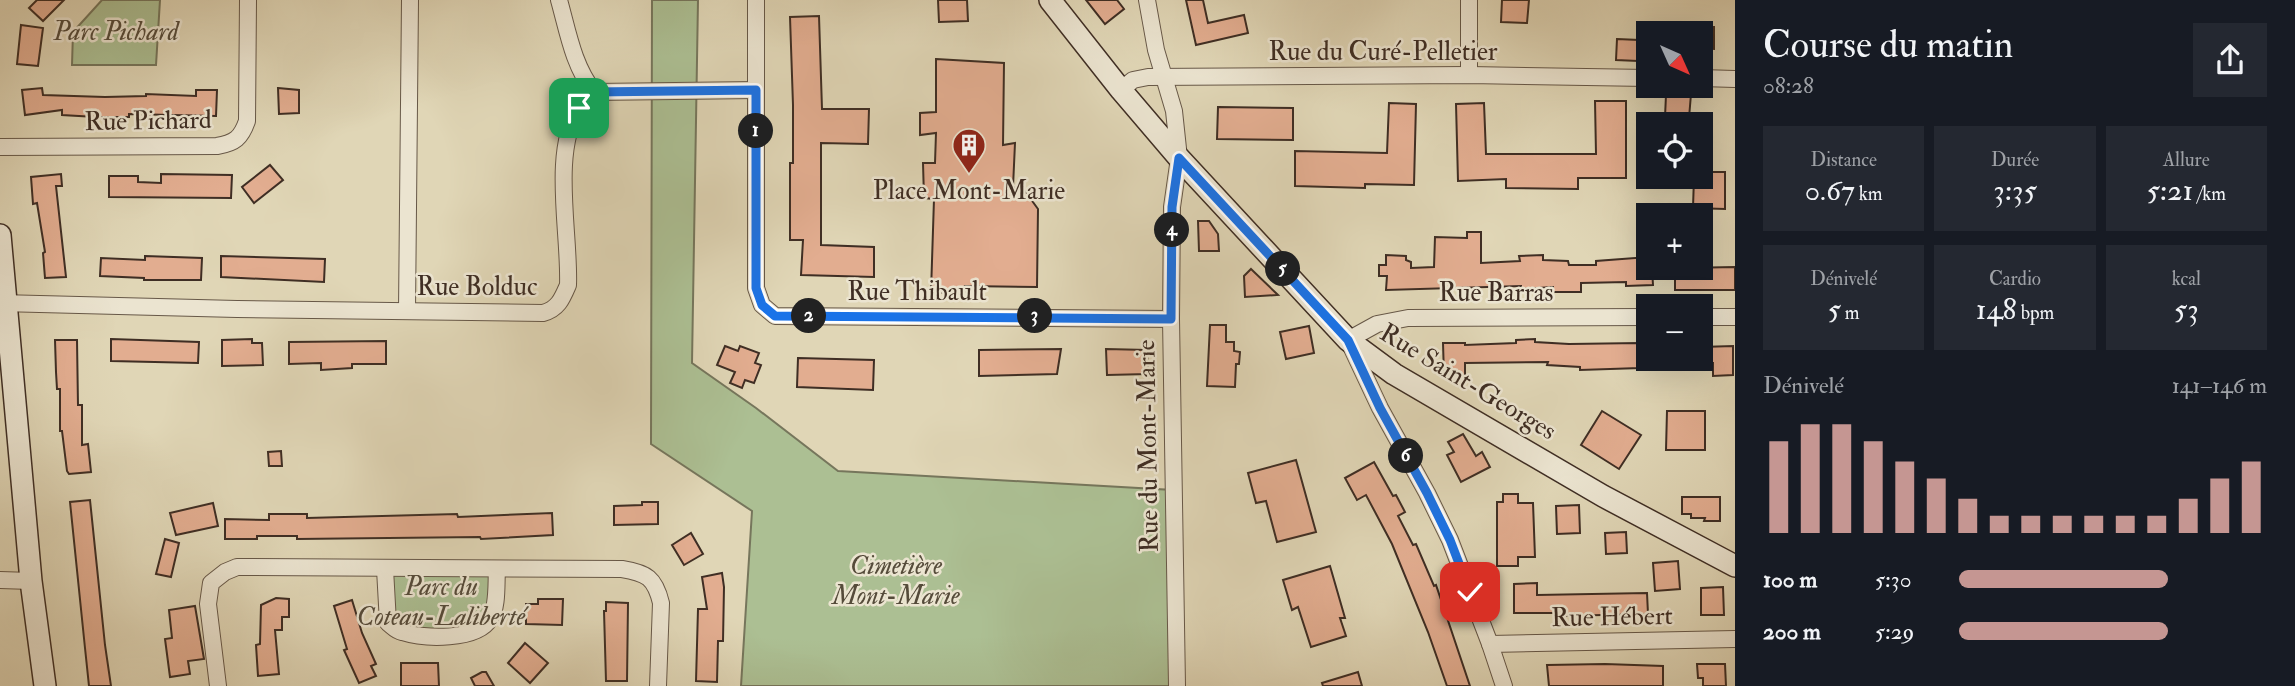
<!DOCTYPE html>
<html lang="fr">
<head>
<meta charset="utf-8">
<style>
  :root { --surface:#171b24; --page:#242831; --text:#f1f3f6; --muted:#9ea1a6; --accent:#c59692 }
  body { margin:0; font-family:"IM FELL Double Pica",serif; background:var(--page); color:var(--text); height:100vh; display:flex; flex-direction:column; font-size:26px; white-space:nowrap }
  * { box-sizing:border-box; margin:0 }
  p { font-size:23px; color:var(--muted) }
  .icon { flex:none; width:38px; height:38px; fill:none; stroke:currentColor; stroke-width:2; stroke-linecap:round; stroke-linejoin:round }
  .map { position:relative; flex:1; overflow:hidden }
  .panel { display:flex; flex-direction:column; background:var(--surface); width:560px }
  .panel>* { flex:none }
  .needle { width:46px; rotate:135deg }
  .fabs { position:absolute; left:1636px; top:21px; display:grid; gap:14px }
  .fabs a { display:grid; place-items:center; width:77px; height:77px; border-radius:0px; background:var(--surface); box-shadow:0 7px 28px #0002; font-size:35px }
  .pin { position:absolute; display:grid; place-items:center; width:60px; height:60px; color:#fff; margin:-30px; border-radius:14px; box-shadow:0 4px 10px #0006 }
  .km { position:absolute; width:35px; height:35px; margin:-18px; border-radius:50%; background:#222; color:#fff; font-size:19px; line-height:35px; text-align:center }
  .round { display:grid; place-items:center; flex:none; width:74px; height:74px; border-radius:0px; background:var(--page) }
  .head { display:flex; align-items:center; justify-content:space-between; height:119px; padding:0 28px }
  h1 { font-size:38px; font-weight:600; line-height:52px }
  .metrics { display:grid; grid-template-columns:repeat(3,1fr); gap:10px; height:119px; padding:7px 28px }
  .metrics div { display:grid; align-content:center; border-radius:0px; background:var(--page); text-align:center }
  .metrics b { font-size:30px; font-weight:600 }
  .metrics small { font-size:19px; font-weight:400 }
  .metrics p { font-size:19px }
  .chart { height:196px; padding:14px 28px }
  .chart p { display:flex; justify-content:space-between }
  .chart svg { width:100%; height:126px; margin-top:7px; stroke:var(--accent); stroke-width:6 }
  ul { padding:0 28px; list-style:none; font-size:23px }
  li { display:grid; grid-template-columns:112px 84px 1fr; align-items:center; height:52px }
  li i { height:18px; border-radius:9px; background:var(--accent) }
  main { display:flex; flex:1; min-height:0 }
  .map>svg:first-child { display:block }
  .green { fill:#acbf93; stroke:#76765c; stroke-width:2 }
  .building { fill:#e2ad90; stroke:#3f2e24; stroke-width:2 }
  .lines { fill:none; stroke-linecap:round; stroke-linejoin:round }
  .street-casing { stroke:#675848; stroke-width:18 }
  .secondary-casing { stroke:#3f2e24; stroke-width:24 }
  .street { stroke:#ebe4d0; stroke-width:16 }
  .secondary { stroke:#ebe4d0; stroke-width:21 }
  .route-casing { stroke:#fff; stroke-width:14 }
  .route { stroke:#1a73e8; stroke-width:9 }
  .labels { text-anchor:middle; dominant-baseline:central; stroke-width:5; stroke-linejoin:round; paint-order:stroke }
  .park-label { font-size:26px; font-style:italic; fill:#554b3a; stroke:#ebe4d0 }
  .street-label { font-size:26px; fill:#3f2e24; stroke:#ebe4d0 }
  .poi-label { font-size:26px; fill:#3f2e24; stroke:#ebe4d0 }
</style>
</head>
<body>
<main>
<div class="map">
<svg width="1735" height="686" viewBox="0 0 1735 686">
  <rect width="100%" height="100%" fill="#e0d6b6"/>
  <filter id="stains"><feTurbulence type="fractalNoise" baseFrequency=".00286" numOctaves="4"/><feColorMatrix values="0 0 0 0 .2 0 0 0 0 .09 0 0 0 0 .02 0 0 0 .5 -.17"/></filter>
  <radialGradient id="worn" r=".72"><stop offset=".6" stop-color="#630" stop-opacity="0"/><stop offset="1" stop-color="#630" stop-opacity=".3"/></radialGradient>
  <g class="green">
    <polygon points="102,0 160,0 156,65 72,65 73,32"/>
    <polygon points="652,0 698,0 692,363 756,408 838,471 1173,490 1177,686 741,686 752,511 651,444"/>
    <polygon points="385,569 497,570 483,628 398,632"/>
  </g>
  <g class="building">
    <polygon points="37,0 64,0 43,21 29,8"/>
    <polygon points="938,0 967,0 968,21 939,22"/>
    <polygon points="1086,0 1117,0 1124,9 1105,24"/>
    <polygon points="1186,0 1203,0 1208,23 1244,15 1248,33 1196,45"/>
    <polygon points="1502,0 1529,0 1527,23 1501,22"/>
    <polygon points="819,16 822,109 869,109 868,144 821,143 821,245 874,247 874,277 801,275 803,240 790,240 790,163 793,163 793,105 790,17"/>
    <polygon points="21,25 43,28 38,66 17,64"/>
    <polygon points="1701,27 1714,27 1714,49 1701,48"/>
    <polygon points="1617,39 1639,40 1638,61 1616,60"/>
    <polygon points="936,59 1004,63 1003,145 1015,143 1013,187 1022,187 1038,209 1037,287 965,286 966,294 931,292 934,199 924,198 923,163 935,163 936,133 920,135 920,113 936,112"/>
    <polygon points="42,88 43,95 105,97 146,96 146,94 196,96 196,90 217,90 216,116 129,114 129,117 96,117 62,115 62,110 25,115 22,90"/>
    <polygon points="278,88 299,90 299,113 279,114"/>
    <polygon points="1691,94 1689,118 1665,117 1666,95"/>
    <polygon points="1595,101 1626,101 1626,178 1578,178 1578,189 1506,188 1506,179 1458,181 1456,104 1484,103 1486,154 1596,154"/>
    <polygon points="1389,103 1416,104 1414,185 1365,184 1365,188 1295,186 1295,151 1387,153"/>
    <polygon points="1218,107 1293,108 1293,140 1217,139"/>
    <polygon points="270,165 283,180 254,203 242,187"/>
    <polygon points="1701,172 1725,172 1725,209 1693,208 1694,177 1701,177"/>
    <polygon points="61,174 62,186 56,186 66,277 45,278 43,253 45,252 37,203 33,204 31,177"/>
    <polygon points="161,174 232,175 231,198 109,197 109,176 138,176 138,182 161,183"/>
    <polygon points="1198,221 1209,221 1218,234 1219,251 1199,251"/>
    <polygon points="1467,232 1481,232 1481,263 1520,261 1519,256 1543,255 1543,260 1568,261 1569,265 1596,265 1596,261 1648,257 1648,268 1652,268 1653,285 1626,286 1626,282 1581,283 1581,292 1553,292 1553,287 1521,289 1521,286 1386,290 1387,276 1379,276 1379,265 1386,265 1386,255 1406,256 1406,260 1411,262 1411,268 1434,267 1435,237 1467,238"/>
    <polygon points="145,256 202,258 201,280 144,280 144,278 100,276 101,258 145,260"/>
    <polygon points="221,256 325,259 324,282 221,277"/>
    <polygon points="1735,267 1735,290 1675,290 1675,275 1684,273 1684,268"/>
    <polygon points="1251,269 1278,295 1245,297 1244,276"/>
    <polygon points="1210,325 1226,325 1226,342 1234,342 1234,351 1240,352 1239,364 1236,364 1235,387 1207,386"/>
    <polygon points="1309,326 1314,353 1286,359 1280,332"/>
    <polygon points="111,339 199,342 198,363 111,361"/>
    <polygon points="252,339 252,343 262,343 263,365 222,366 222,340"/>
    <polygon points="1535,339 1535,342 1569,344 1640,343 1640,368 1580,370 1580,367 1547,365 1548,362 1465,363 1465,376 1444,376 1443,343 1465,343 1465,345 1516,343 1516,340"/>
    <polygon points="55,340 77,340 78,405 82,405 82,445 88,444 91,472 69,474 67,471 62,431 60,431 60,389 57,389 56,372"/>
    <polygon points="386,341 386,364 352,364 352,368 321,370 321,363 289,364 289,342"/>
    <polygon points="725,346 738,351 740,346 759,353 755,363 761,365 754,383 745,380 742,388 730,383 735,372 717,365"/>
    <polygon points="1733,346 1733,375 1713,376 1713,363 1701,363 1701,347"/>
    <polygon points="1061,349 1057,374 979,376 979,350"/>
    <polygon points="1106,349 1147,350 1148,374 1107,375"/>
    <polygon points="798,358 874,360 873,390 797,387"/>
    <polygon points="1602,411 1641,435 1619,469 1581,445"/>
    <polygon points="1667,411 1705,411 1705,450 1666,450"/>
    <polygon points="1463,434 1476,456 1482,452 1490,467 1461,482 1447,455 1454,452 1448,442"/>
    <polygon points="281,451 282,466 269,466 268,452"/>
    <polygon points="1296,460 1316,532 1277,542 1266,501 1256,503 1248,473"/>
    <polygon points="1374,462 1393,496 1396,495 1405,512 1398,516 1413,545 1416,544 1434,586 1436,585 1470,686 1447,686 1428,632 1392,544 1366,495 1357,500 1345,478"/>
    <polygon points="1503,494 1518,494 1518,503 1533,503 1535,557 1518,557 1518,566 1497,566 1497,502 1503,502"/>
    <polygon points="1682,497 1720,497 1720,521 1704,521 1705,518 1691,518 1691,514 1682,514"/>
    <polygon points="90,500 105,645 111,686 89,686 85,648 70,502"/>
    <polygon points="642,502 658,502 658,524 614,525 614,506 642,505"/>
    <polygon points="213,503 218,526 176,535 170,513"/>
    <polygon points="1579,505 1580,533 1557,534 1556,506"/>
    <polygon points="552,513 553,535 481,539 480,537 297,539 297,536 257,536 257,539 225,539 225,519 269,520 269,514 307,514 307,518 457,514 458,517"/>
    <polygon points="1626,532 1627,553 1606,554 1605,533"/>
    <polygon points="691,533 703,554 684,565 672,545"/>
    <polygon points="165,539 179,543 171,577 156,574"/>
    <polygon points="1678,561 1680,589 1655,591 1653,563"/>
    <polygon points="1330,566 1345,618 1340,618 1346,636 1311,647 1298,607 1292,610 1283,580"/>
    <polygon points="722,573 724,587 723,641 718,641 717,682 696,681 698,609 707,609 702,577"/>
    <polygon points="1537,583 1537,595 1647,593 1648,614 1559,616 1559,613 1514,613 1514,584"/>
    <polygon points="1723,587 1724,615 1701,615 1701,588"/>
    <polygon points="276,598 289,599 289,617 282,617 282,630 275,630 279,674 258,676 256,645 260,644 261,605"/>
    <polygon points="538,599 563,599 562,625 526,624 526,604 538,604"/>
    <polygon points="352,600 362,633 376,664 371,666 376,676 359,683 344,650 347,649 334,606"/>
    <polygon points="606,602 628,603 627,681 606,681 604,611 606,611"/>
    <polygon points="195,606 204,659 188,661 190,674 170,677 165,639 172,638 169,610"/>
    <polygon points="525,643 548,663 530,683 508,663"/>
    <polygon points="401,663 438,663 439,686 401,686"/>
    <polygon points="1605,664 1663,666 1663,686 1549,686 1547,665"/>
    <polygon points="1697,664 1725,664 1726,686 1703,686 1703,678 1698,678"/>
    <polygon points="482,672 486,672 494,686 475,686 471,678"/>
    <polygon points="1358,672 1362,686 1323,686 1322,683"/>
  </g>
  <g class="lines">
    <defs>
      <g id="street">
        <path d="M559,0C568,32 573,65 594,92"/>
        <polyline points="756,0 756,288 762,305 775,316 1171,319"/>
        <polyline points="1147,0 1156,50 1174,111 1179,158 1172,207 1171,319 1177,686"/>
        <polyline points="1469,0 1469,75"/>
        <polyline points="1701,78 1735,79"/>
        <polyline points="1121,90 1133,80 1148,77 1469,75 1648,78"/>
        <path d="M0,147L217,146C235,143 241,138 247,121L248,0"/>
        <path d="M0,303L237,309L543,313C558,309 562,299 568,285C570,233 551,153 579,108C583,102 589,97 594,92L756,90"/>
        <polyline points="407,311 410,0"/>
        <polyline points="1701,317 1735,317"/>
        <path d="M385,569L388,623C393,627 396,631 402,632C424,639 477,641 490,619C498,607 496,584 497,570"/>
        <polyline points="0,580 31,581"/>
        <polyline points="1490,644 1735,639"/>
        <path d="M218,686L208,604L211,583L225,572L237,567L622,569C647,573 655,578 661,603L658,686"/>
        <polyline points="1504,686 1490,644 1450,540 1427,493 1380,408 1348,340 1377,324 1408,318 1648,317"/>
      </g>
      <g id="secondary">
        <polyline points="1050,0 1121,90 1179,158 1348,340 1394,374 1603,496 1735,566"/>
        <polyline points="0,235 31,581 45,686"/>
      </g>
    </defs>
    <use href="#street" class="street-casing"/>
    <use href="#secondary" class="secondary-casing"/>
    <use href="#street" class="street"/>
    <use href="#secondary" class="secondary"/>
  </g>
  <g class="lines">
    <defs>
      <polyline id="route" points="579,108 594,92 756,90 756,288 762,305 775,316 1171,319 1172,207 1179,158 1348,340 1380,408 1427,493 1450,540 1470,592"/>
    </defs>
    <use href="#route" class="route-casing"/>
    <use href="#route" class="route"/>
  </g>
  <defs>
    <symbol id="building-pin" viewBox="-11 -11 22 30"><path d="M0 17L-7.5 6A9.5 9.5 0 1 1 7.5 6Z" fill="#8f2418" stroke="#ebe4d0"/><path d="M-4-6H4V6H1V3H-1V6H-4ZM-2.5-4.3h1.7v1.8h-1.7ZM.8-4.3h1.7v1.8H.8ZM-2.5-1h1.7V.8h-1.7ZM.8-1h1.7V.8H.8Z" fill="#fff"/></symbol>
  </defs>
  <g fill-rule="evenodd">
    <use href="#building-pin" x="950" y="126" width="38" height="52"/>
  </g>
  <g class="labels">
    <g class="park-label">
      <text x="116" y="32">Parc Pichard</text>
      <text x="896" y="566">Cimetière<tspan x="896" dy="30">Mont-Marie</tspan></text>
      <text x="441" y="587">Parc du<tspan x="441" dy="30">Coteau-Laliberté</tspan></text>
    </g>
    <g class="street-label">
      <text x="1383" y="52">Rue du Curé-Pelletier</text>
      <text transform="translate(148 121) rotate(-1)">Rue Pichard</text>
      <text x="477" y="287">Rue Bolduc</text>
      <text x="917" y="292">Rue Thibault</text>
      <text x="1496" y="293">Rue Barras</text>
      <text transform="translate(1468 382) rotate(31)">Rue Saint-Georges</text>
      <text transform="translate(1148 446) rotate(-91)">Rue du Mont-Marie</text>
      <text transform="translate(1612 617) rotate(-1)">Rue Hébert</text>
    </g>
    <g class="poi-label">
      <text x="969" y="191">Place Mont-Marie</text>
    </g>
  </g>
  <rect width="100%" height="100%" filter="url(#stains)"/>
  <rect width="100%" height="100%" fill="url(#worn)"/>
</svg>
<div class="fabs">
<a><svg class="needle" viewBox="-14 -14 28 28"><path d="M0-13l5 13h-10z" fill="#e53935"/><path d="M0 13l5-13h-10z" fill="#9ea1a6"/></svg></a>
<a><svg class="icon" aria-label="locate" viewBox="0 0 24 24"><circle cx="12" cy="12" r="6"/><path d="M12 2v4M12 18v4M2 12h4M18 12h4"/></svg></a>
<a>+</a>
<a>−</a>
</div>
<div class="pin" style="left:579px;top:108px;background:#1e9e55"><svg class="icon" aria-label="arrive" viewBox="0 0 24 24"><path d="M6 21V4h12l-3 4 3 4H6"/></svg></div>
<div class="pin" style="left:1470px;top:592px;background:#d93025"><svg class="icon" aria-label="check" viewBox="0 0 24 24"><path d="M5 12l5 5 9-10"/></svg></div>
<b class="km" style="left:756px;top:131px">1</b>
<b class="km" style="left:809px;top:316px">2</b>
<b class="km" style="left:1035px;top:316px">3</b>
<b class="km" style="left:1172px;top:230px">4</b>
<b class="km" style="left:1283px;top:269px">5</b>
<b class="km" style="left:1406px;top:456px">6</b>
</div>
<section class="panel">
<div class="head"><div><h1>Course du matin</h1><p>08:28</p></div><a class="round"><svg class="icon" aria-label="share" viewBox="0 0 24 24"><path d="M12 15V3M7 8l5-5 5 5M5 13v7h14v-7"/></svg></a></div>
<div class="metrics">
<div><p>Distance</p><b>0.67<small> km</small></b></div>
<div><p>Durée</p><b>3:35</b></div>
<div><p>Allure</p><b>5:21<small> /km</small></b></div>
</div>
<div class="metrics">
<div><p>Dénivelé</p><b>5<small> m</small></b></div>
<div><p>Cardio</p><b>148<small> bpm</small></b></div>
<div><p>kcal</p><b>53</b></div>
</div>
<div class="chart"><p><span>Dénivelé</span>141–146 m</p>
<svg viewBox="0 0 160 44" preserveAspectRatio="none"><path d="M5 44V12M15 44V6M25 44V6M35 44V12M45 44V19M55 44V25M65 44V32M75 44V38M85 44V38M95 44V38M105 44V38M115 44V38M125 44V38M135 44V32M145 44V25M155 44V19"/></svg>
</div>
<ul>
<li><b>100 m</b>5:30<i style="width:68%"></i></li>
<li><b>200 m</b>5:29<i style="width:68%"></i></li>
</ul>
</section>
</main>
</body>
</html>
